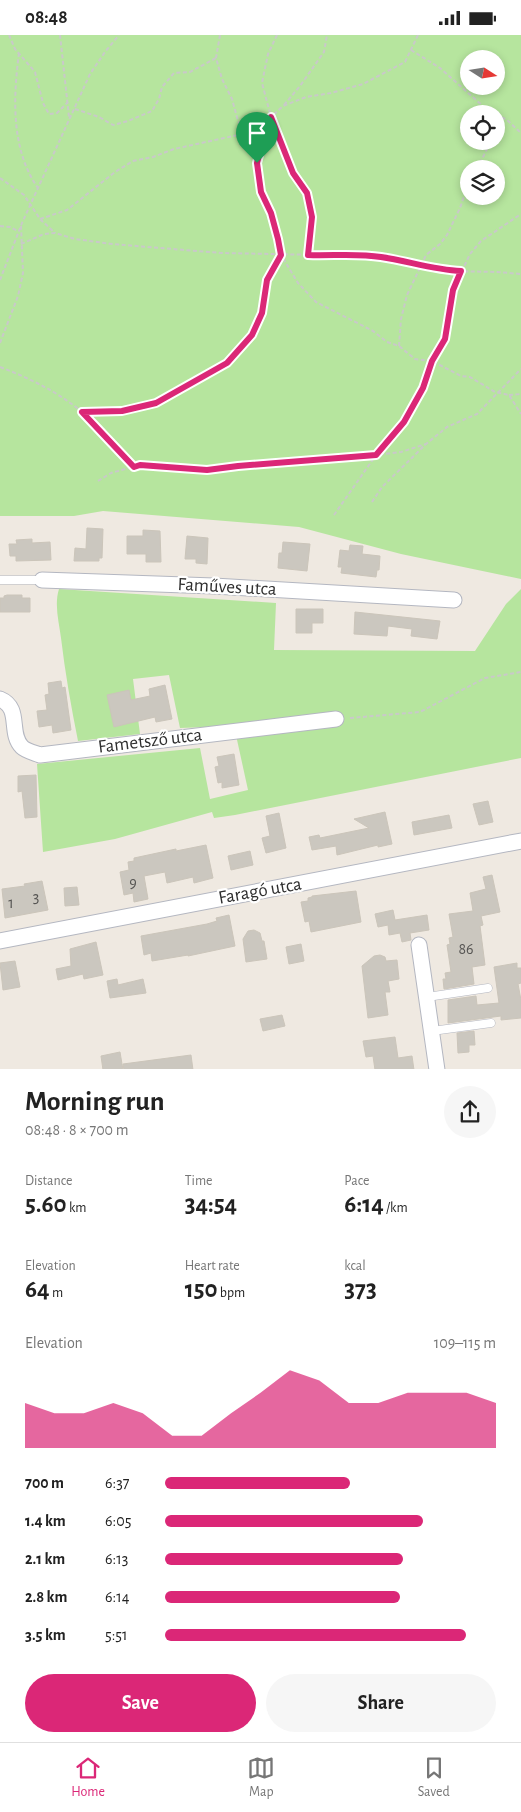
<!DOCTYPE html>
<html lang="en">
<head>
<meta charset="utf-8">
<style>
  :root { --surface:#fff; --page:#f6f6f6; --text:#222; --muted:#767676; --line:#e0e0e0; --accent:#db2777 }
  body { margin:0; font-family:"Alegreya Sans",sans-serif; background:var(--page); color:var(--text); height:100vh; display:flex; flex-direction:column; font-size:19px; white-space:nowrap }
  * { box-sizing:border-box; margin:0 }
  p { font-size:16px; color:var(--muted) }
  .icon { flex:none; width:28px; height:28px; fill:none; stroke:currentColor; stroke-width:2; stroke-linecap:round; stroke-linejoin:round }
  .map { position:relative; height:1034px; overflow:hidden }
  .details { display:flex; flex-direction:column; background:var(--surface); flex:1 }
  .details>* { flex:none }
  .needle { width:32px; rotate:102deg }
  .fabs { position:absolute; left:460px; top:15px; display:grid; gap:10px }
  .fabs a { display:grid; place-items:center; width:45px; height:45px; border-radius:50%; background:var(--surface); box-shadow:0 2px 8px #0003; font-size:25px }
  .pin { position:absolute; display:grid; place-items:center; width:42px; height:42px; color:#fff; margin:-51px -21px; border-radius:50% 50% 50% 0; rotate:-45deg; box-shadow:0 0 5px #0007 }
  .pin .icon { rotate:45deg }
  .round { display:grid; place-items:center; flex:none; width:52px; height:52px; border-radius:26px; background:var(--page) }
  .summary { display:flex; align-items:center; justify-content:space-between; height:85px; padding:0 25px }
  h1 { font-size:28px; font-weight:700; line-height:38px }
  .stats { display:grid; grid-template-columns:repeat(3,1fr); gap:8px; height:85px; padding:5px 25px }
  .stats div { display:grid; align-content:center }
  .stats b { font-size:25px; font-weight:700 }
  .stats small { font-size:14px; font-weight:400 }
  .stats p { font-size:14px }
  .chart { height:140px; padding:10px 25px }
  .chart p { display:flex; justify-content:space-between }
  .chart svg { width:100%; height:90px; margin-top:5px; fill:var(--accent); opacity:.7 }
  .action { display:flex; gap:10px; margin-top:auto; padding:10px 25px }
  .action a { flex:1; height:58px; border-radius:30px; background:var(--accent); color:#fff; font-size:20px; font-weight:700; line-height:58px; text-align:center }
  .action a+a { background:var(--page); color:var(--text) }
  ul { padding:0 25px; list-style:none; font-size:16px }
  li { display:grid; grid-template-columns:80px 60px 1fr; align-items:center; height:38px }
  li i { height:12px; border-radius:6px; background:var(--accent) }
  .status { display:flex; justify-content:space-between; align-items:center; height:35px; padding:0 25px; background:var(--surface); direction:ltr }
  .status svg { height:14px; fill:currentColor }
  .tabs { display:flex; justify-content:space-around; align-items:center; height:70px; border-top:1px solid var(--line); background:var(--surface); font-size:14px; color:var(--muted) }
  .tabs a { display:grid; justify-items:center; gap:2px }
  .tabs .current { color:var(--accent) }
  .map>svg:first-child { display:block }
  .green { fill:#b6e59e; fill-rule:evenodd }
  .building { fill:#cbc7bf; stroke:#cbc5ba }
  .lines { fill:none; stroke-linecap:round; stroke-linejoin:round }
  .service-casing { stroke:#b4b7c1; stroke-width:9 }
  .minor-casing { stroke:#b4b7c1; stroke-width:17 }
  .path { stroke:#c9c9c9; stroke-width:2; stroke-dasharray:4 2.5; stroke-linecap:butt }
  .service { stroke:#fff; stroke-width:8 }
  .minor { stroke:#fff; stroke-width:15 }
  .route-casing { stroke:#fff; stroke-width:10 }
  .route { stroke:#db2777; stroke-width:6 }
  .labels { text-anchor:middle; dominant-baseline:central; stroke-width:4.5; stroke-linejoin:round; paint-order:stroke }
  .number-label { font-size:16px; fill:#555452 }
  .street-label { font-size:19px; fill:#2e2e2e; stroke:#fff }
</style>
</head>
<body>
<div class="status"><b>08:48</b><svg viewBox="0 0 49 12"><path d="M0 12V9h3v3zM5 12V6h3v6zM10 12V3h3v9zM15 12V0h3v12zM26 1h20v11H26zM47 4h2v5h-2z"/></svg></div>
<div class="map">
<svg width="521" height="1035" viewBox="0 0 521 1035">
  <rect width="100%" height="100%" fill="#efe9e1"/>
  <g class="green">
    <path d="M0,0H521V544L401,519L299,492L103,476L74,481H0ZM469,24H496V51H469ZM469,79H496V106H469ZM469,134H496V161H469Z"/>
    <path d="M59,554L276,568L274,615L475,616L506,569L521,554V723L235,780L214,783L212,777L115,804L43,817L37,729L200,713L210,764L248,755L234,691L180,693L169,640L133,644L140,699L78,706C71,671 65,637 61,603C59,587 54,570 59,554Z"/>
  </g>
  <g class="building">
    <polygon points="87,493 103,494 102,523 99,523 99,526 74,526 75,513 86,514"/>
    <polygon points="143,495 160,496 161,527 146,527 146,519 127,519 127,501 143,501"/>
    <polygon points="187,501 208,503 207,529 196,528 196,524 185,524"/>
    <polygon points="32,504 32,508 50,507 51,525 16,526 16,521 10,521 9,509 17,509 16,505"/>
    <polygon points="283,507 310,509 307,536 278,533 279,518 282,518"/>
    <polygon points="350,510 363,511 362,519 380,521 379,535 377,535 376,542 341,538 342,532 338,532 340,515 349,516"/>
    <polygon points="7,560 22,560 22,563 30,563 30,577 0,577 0,563 4,563 4,561"/>
    <polygon points="296,574 323,574 323,588 312,588 312,598 296,598"/>
    <polygon points="355,577 440,586 437,604 411,601 412,594 388,591 387,601 354,599"/>
    <polygon points="61,646 62,653 65,652 71,695 53,698 52,690 39,692 37,676 47,675 45,660 49,659 48,648"/>
    <polygon points="165,650 172,684 156,687 155,682 114,692 107,660 129,655 131,665 150,661 149,654"/>
    <polygon points="234,719 239,750 222,753 222,747 218,748 215,732 219,731 217,722"/>
    <polygon points="36,740 37,782 25,783 22,756 18,757 18,741"/>
    <polygon points="488,766 493,787 479,790 473,769"/>
    <polygon points="385,777 392,809 378,812 378,810 337,820 336,811 312,815 309,802 319,800 320,803 369,793 354,784"/>
    <polygon points="279,778 286,813 266,818 262,803 270,801 266,781"/>
    <polygon points="449,780 452,793 414,800 412,787"/>
    <polygon points="206,810 213,843 194,848 193,842 167,848 165,837 144,841 148,864 134,867 133,858 124,860 120,837 129,835 128,827 134,826 134,823 176,814 176,816"/>
    <polygon points="250,816 253,830 231,835 228,821"/>
    <polygon points="492,840 500,877 481,881 483,890 480,891 485,930 472,932 474,949 444,954 443,944 446,944 445,938 451,937 447,910 450,909 449,903 453,902 449,879 473,876 470,858 486,854 483,842"/>
    <polygon points="42,846 48,875 5,883 2,854 25,851 24,849"/>
    <polygon points="77,852 79,870 65,871 64,853"/>
    <polygon points="356,856 361,887 311,897 309,886 305,887 301,867 308,866 308,863 312,862 312,861"/>
    <polygon points="393,875 395,885 427,880 429,895 410,898 411,905 402,907 400,898 389,900 388,890 378,892 375,879"/>
    <polygon points="229,880 235,911 188,921 188,920 152,926 151,918 144,920 141,901 207,889 217,886 216,883"/>
    <polygon points="254,895 260,898 262,906 264,906 267,924 246,927 243,904 248,896"/>
    <polygon points="96,907 103,940 84,944 83,939 58,945 56,934 71,931 70,914"/>
    <polygon points="301,909 304,926 289,929 286,912"/>
    <polygon points="380,920 385,922 386,926 397,925 399,944 388,946 390,957 385,957 388,980 368,983 362,931 374,921"/>
    <polygon points="15,926 20,952 3,955 0,928"/>
    <polygon points="517,928 517,933 521,933 521,948 518,949 521,965 521,983 501,985 501,981 448,988 448,965 476,961 477,970 499,968 494,932"/>
    <polygon points="117,944 118,950 143,944 146,958 110,963 107,946"/>
    <polygon points="282,980 285,991 263,996 260,984"/>
    <polygon points="474,996 475,1010 469,1010 469,1017 458,1018 457,998"/>
    <polygon points="395,1002 398,1023 412,1021 414,1035 375,1035 373,1021 366,1022 363,1006"/>
    <polygon points="120,1017 123,1035 103,1035 101,1021"/>
    <polygon points="191,1020 193,1035 124,1035 123,1029"/>
  </g>
  <g class="lines">
    <defs>
      <g id="service">
        <polyline points="0,545 42,545"/>
        <polyline points="427,962 488,953"/>
        <polyline points="432,996 491,988"/>
      </g>
      <g id="minor">
        <polyline points="42,545 214,551 454,565"/>
        <path d="M0,664C22,673 8,698 22,712C26,716 35,718 40,720L336,684"/>
        <polyline points="0,906 521,806"/>
        <polyline points="419,910 437,1035"/>
      </g>
    </defs>
    <use href="#service" class="service-casing"/>
    <use href="#minor" class="minor-casing"/>
    <g class="path">
      <polyline points="9,0 15,14 35,37 43,68 49,79 57,78 68,67"/>
      <polyline points="60,0 69,82"/>
      <polyline points="220,0 216,23 222,44 232,64 238,86 252,107 256,126"/>
      <polyline points="277,0 268,19 262,48 271,82 293,138 307,158 312,182 308,220"/>
      <polyline points="418,0 405,27 363,49 331,58 306,62 283,71 271,82 257,128 261,157 271,178 278,203 281,220 298,248 316,267 373,296 387,307 399,311 415,324 432,326 461,341 470,342 495,357 509,360 521,379"/>
      <polyline points="411,15 440,33 484,72 496,79"/>
      <path d="M19,18C13,63 11,115 38,153"/>
      <polyline points="284,70 300,51 324,17 327,0"/>
      <polyline points="75,74 99,82 113,90 128,86 152,76 159,64 162,52 174,38 190,37 216,23"/>
      <polyline points="496,79 507,85 521,98"/>
      <polyline points="477,134 491,106"/>
      <polyline points="0,143 24,160 40,184 55,198"/>
      <polyline points="40,184 67,175 115,137 133,126 153,122 174,114 247,98"/>
      <polyline points="0,191 10,192 18,196"/>
      <polyline points="21,209 44,199 55,198 75,204 112,209 221,218 321,220 348,219 381,222 448,236 497,237 521,239"/>
      <polyline points="0,245 22,188 90,39 105,17 119,0"/>
      <polyline points="0,308 18,261 23,238 21,191"/>
      <polyline points="399,311 401,284 407,260 426,220 440,209 447,200 460,173 469,147"/>
      <path d="M0,332C29,343 56,356 81,376C100,391 117,413 134,432"/>
      <polyline points="509,360 521,359"/>
      <polyline points="82,377 122,376 156,368 227,327 253,300 262,278 267,245 281,220"/>
      <polyline points="98,446 111,438 140,430 207,435 238,431 350,423 401,417 426,409"/>
      <polyline points="372,467 382,452 426,409 447,392 477,379 521,334"/>
      <polyline points="334,480 376,420 404,387 423,353 432,326 445,304 453,255 470,219 481,206 521,179"/>
      <polyline points="350,683 420,677 485,643 521,637"/>
    </g>
    <use href="#service" class="service"/>
    <use href="#minor" class="minor"/>
  </g>
  <g class="lines">
    <defs>
      <path id="route" d="M271,82L293,138L307,158L312,182L308,220C332,221 357,218 381,222C408,226 434,235 461,236L453,255L445,304L432,326L423,353L404,387L376,420L238,431L207,435L140,430L134,432L82,377L122,376L156,368L227,328L252,300L262,278L267,245L281,220L278,204L271,178L261,157L257,128L265,98Z"/>
    </defs>
    <use href="#route" class="route-casing"/>
    <use href="#route" class="route"/>
  </g>
  <g class="labels">
    <g class="number-label">
      <text x="133" y="848">9</text>
      <text x="36" y="862">3</text>
      <text x="11" y="868">1</text>
      <text x="466" y="914">86</text>
    </g>
    <g class="street-label">
      <text transform="translate(227 552) rotate(3)">Faműves utca</text>
      <text transform="translate(150 706) rotate(-7)">Fametsző utca</text>
      <text transform="translate(260 856) rotate(-10)">Faragó utca</text>
    </g>
  </g>
</svg>
<div class="fabs">
<a><svg class="needle" viewBox="-14 -14 28 28"><path d="M0-13l5 13h-10z" fill="#e53935"/><path d="M0 13l5-13h-10z" fill="#767676"/></svg></a>
<a><svg class="icon" aria-label="locate" viewBox="0 0 24 24"><circle cx="12" cy="12" r="6"/><path d="M12 2v4M12 18v4M2 12h4M18 12h4"/></svg></a>
<a><svg class="icon" aria-label="layers" viewBox="0 0 24 24"><path d="M12 4l9 5-9 5-9-5zM3 14l9 5 9-5"/></svg></a>
</div>
<div class="pin" style="left:257px;top:128px;background:#1e9e55"><svg class="icon" aria-label="arrive" viewBox="0 0 24 24"><path d="M6 21V4h12l-3 4 3 4H6"/></svg></div>
</div>
<section class="details">
<div class="summary"><div><h1>Morning run</h1><p>08:48 · 8 × 700 m</p></div><a class="round"><svg class="icon" aria-label="share" viewBox="0 0 24 24"><path d="M12 15V3M7 8l5-5 5 5M5 13v7h14v-7"/></svg></a></div>
<div class="stats">
<div><p>Distance</p><b>5.60<small> km</small></b></div>
<div><p>Time</p><b>34:54</b></div>
<div><p>Pace</p><b>6:14<small> /km</small></b></div>
</div>
<div class="stats">
<div><p>Elevation</p><b>64<small> m</small></b></div>
<div><p>Heart rate</p><b>150<small> bpm</small></b></div>
<div><p>kcal</p><b>373</b></div>
</div>
<div class="chart"><p><span>Elevation</span>109–115 m</p>
<svg viewBox="0 0 160 44" preserveAspectRatio="none"><path d="M0 44V22L10 27L20 27L30 22L40 27L50 38L60 38L70 27L80 17L90 6L100 11L110 22L120 22L130 17L140 17L150 17L160 22V44z"/></svg>
</div>
<ul>
<li><b>700 m</b>6:37<i style="width:56%"></i></li>
<li><b>1.4 km</b>6:05<i style="width:78%"></i></li>
<li><b>2.1 km</b>6:13<i style="width:72%"></i></li>
<li><b>2.8 km</b>6:14<i style="width:71%"></i></li>
<li><b>3.5 km</b>5:51<i style="width:91%"></i></li>
</ul>
<div class="action"><a>Save</a><a>Share</a></div>
</section>
<nav class="tabs">
<a class="current"><svg class="icon" aria-label="home" viewBox="0 0 24 24"><path d="M3 11l9-7 9 7M6 9v11h12V9"/></svg>Home</a>
<a><svg class="icon" aria-label="map" viewBox="0 0 24 24"><path d="M3 6l6-2 6 2 6-2v14l-6 2-6-2-6 2zM9 4v14M15 6v14"/></svg>Map</a>
<a><svg class="icon" aria-label="saved" viewBox="0 0 24 24"><path d="M7 4h10v16l-5-4-5 4z"/></svg>Saved</a>
</nav>
</body>
</html>
